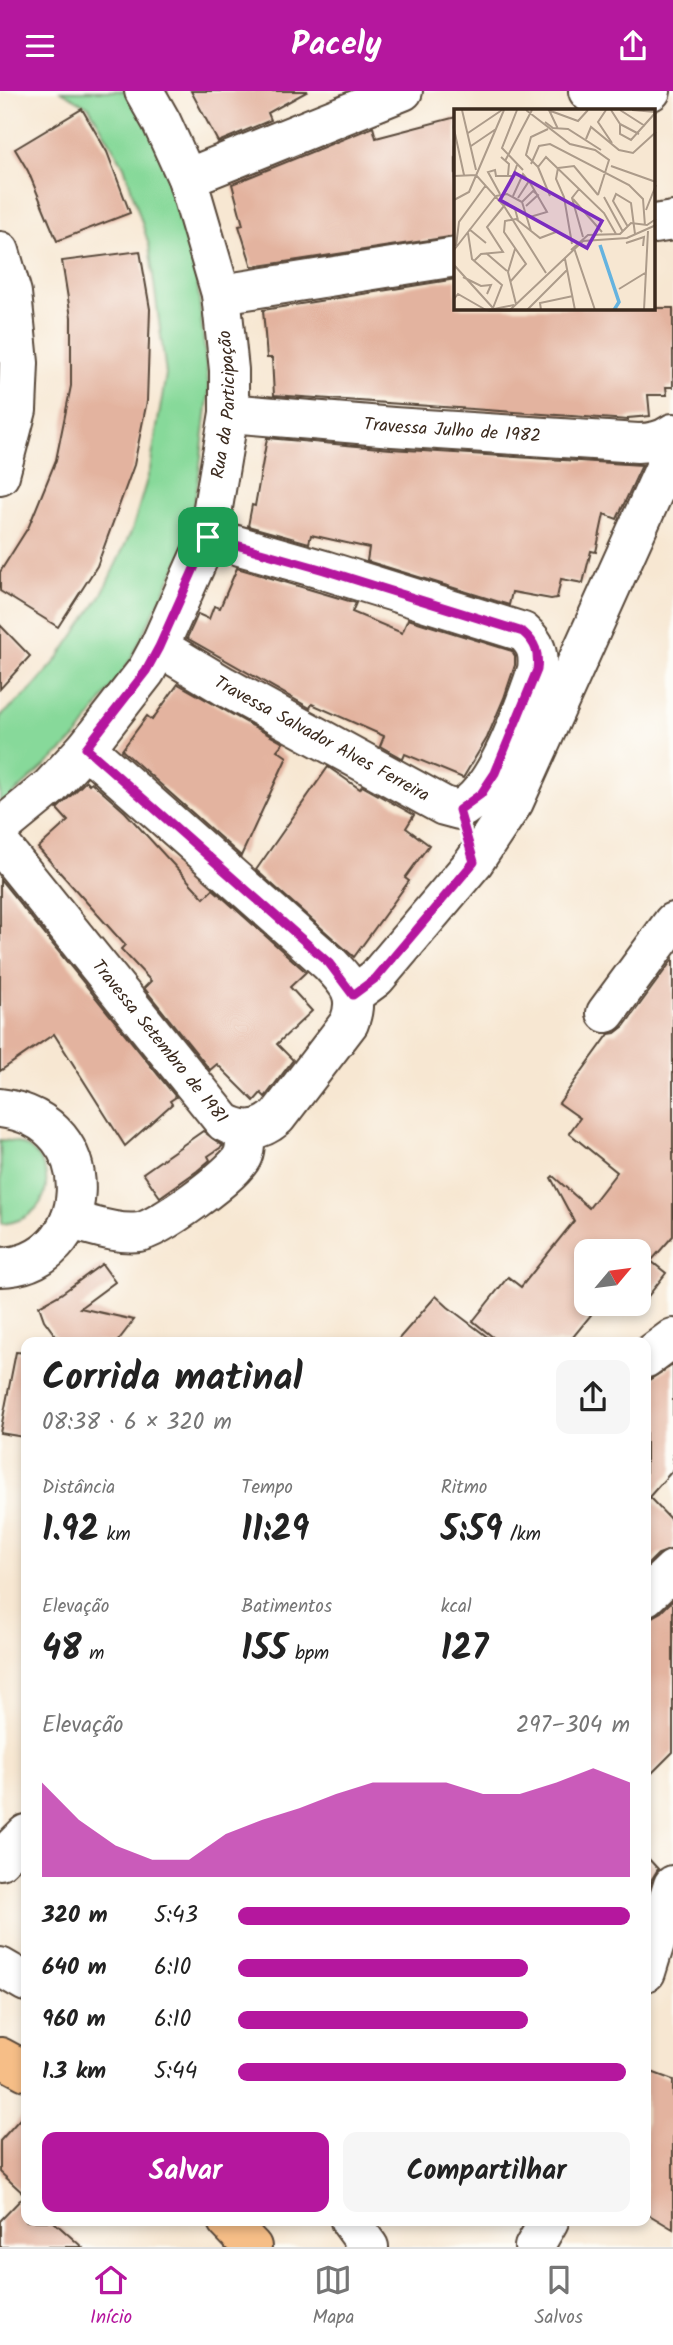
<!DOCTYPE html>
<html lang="pt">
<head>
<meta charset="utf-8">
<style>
  :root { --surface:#fff; --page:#f6f6f6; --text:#222; --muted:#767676; --line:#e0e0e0; --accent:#b5179e }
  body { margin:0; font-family:Kalam,sans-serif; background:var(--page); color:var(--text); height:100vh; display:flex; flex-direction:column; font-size:26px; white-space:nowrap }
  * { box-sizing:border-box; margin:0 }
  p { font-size:23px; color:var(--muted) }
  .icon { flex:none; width:38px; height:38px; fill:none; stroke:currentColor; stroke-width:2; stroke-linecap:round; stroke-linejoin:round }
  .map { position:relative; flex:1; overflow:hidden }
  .panel { position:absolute; left:21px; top:1246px; width:630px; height:889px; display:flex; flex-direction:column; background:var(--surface); border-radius:14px; box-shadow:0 4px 10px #0003 }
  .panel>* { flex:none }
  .needle { width:46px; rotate:61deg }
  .buttons { position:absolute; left:574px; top:1148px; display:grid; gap:14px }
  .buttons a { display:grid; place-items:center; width:77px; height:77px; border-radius:14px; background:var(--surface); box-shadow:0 4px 10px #0003; font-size:35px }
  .pin { position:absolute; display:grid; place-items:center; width:60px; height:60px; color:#fff; margin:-30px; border-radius:14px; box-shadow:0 4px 10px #0006 }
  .round { display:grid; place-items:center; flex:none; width:74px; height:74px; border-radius:14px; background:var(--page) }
  .head { display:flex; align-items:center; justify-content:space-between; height:119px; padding:0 21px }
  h1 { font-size:38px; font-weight:600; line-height:52px }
  .figures { display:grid; grid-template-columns:repeat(3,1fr); gap:10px; height:119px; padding:7px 21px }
  .figures div { display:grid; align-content:center }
  .figures b { font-size:35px; font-weight:600 }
  .figures small { font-size:19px; font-weight:400 }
  .figures p { font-size:19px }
  .chart { height:196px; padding:14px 21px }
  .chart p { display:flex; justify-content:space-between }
  .chart svg { width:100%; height:126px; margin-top:7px; fill:var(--accent); opacity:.7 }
  .action { display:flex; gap:14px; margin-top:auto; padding:14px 21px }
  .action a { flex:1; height:80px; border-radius:14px; background:var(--accent); color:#fff; font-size:28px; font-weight:600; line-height:80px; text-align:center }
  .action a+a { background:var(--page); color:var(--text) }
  ul { padding:0 21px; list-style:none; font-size:23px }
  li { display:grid; grid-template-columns:112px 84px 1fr; align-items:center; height:52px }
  li i { height:18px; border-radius:9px; background:var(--accent) }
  header { display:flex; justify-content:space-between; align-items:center; height:91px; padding:0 21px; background:var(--accent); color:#fff; font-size:32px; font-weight:600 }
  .menu { display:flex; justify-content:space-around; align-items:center; height:98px; border-top:2px solid var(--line); background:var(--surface); font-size:19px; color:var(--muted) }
  .menu a { display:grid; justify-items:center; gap:4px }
  .menu .current { color:var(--accent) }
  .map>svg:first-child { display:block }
  .green { fill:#87d99a; stroke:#61825c; stroke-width:2 }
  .building { fill:#e3b39f }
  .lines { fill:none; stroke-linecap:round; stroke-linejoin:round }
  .minor-casing { stroke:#574639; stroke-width:42 }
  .major-casing { stroke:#574639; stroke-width:42 }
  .minor { stroke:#fff; stroke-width:38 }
  .major { stroke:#f6be87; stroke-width:38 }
  .route-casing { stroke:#fff; stroke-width:14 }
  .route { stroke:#b5179e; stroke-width:9 }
  .labels { text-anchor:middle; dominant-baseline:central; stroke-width:7; stroke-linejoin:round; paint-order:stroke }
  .street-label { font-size:18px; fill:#3b2a1e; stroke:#fdfcf7 }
  .inset-river { fill:none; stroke:#65b3df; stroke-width:3.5 }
  .inset-road { fill:none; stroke:#ac9b8a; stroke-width:2 }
  .view { fill:#7b2cbf; fill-opacity:0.15; stroke:#7b2cbf; stroke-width:3.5 }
  .inset-edge { fill:none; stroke:#3b2a1e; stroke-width:3.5 }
</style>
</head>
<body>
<header><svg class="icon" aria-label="menu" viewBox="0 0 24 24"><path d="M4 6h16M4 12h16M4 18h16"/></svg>Pacely<svg class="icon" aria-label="share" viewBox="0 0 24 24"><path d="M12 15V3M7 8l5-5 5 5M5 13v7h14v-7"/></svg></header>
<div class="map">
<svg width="673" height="2156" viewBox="0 0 673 2156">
  <rect width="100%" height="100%" fill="#fdfcf7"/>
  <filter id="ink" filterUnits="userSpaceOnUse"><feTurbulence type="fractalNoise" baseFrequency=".0143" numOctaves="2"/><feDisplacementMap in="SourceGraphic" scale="14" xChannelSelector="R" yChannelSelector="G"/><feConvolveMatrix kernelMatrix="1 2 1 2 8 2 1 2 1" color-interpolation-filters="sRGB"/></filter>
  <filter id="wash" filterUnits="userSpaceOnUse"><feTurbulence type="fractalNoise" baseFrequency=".00686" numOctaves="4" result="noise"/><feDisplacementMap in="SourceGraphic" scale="28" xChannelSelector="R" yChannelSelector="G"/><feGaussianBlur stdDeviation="1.57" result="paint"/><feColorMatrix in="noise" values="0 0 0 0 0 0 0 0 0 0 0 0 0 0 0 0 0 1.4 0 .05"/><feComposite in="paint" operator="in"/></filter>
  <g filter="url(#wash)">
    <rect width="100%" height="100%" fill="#f7e7d2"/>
    <g class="green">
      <polygon points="61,0 126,0 166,64 197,189 209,300 198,391 186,455 131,568 76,647 0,715 0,626 29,601 57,569 101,505 132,439 150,378 166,283 149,154 124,75 89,16"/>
      <path d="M0,1049C60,1050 63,1127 2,1133Z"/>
    </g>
    <g id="blocks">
      <g class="building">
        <polygon points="191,0 308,0 268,22 271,29 218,51"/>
        <polygon points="82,18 107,61 130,122 57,150 28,80 15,58"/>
        <polygon points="456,26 456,145 252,176 239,135 243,134 232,93 373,36 376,47"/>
        <polygon points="140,160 150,218 147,310 134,374 97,475 58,536 0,500 0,481 29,435 56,369 71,295 71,226 62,170"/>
        <polygon points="456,188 456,217 673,217 673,296 666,296 667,304 648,304 650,325 628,327 628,329 274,304 272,267 267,267 263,219"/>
        <polygon points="267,347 391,358 642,374 617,428 604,423 596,461 591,460 583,492 561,488 557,507 551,508 512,501 509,514 367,470 369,457 311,444 309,452 248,435 252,414 255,415"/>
        <polygon points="237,477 356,512 352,521 402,542 408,528 512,560 515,565 515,574 504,607 487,647 463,687 405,663 403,668 380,655 384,645 312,613 310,617 187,547 198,523 209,528 214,515 220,517"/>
        <polygon points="0,534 30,565 0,598"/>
        <polygon points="178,593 283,652 277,659 287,666 241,765 122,659 147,625 152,629"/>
        <polygon points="328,676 360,698 362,695 414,724 406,737 429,754 405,787 409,790 354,866 256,779"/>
        <polygon points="86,690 89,693 91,691 125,721 204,807 213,798 306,881 290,896 312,920 277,953 293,969 265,1006 261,1002 254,1010 217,973 210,979 144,897 151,890 121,858 125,854 38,757 68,730 57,718"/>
        <polygon points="0,788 176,1006 170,1010 172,1013 125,1055 54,943 0,980"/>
        <polygon points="673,868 673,1145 651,1170 666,1182 639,1217 639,1152 632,1160 586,1160 585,1219 591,1224 569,1251 499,1251 473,1230 508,1186 521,1196 574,1130 551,1087 553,1085 589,1117 617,1081 569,1042 580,1027 559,1012 609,943 615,942 624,935"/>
        <polygon points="203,1040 223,1055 208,1065 210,1069 197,1080 160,1106 143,1082"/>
        <polygon points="102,1173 115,1191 80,1217 134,1229 117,1251 60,1251 44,1229 39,1215 61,1203"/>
        <polygon points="436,1205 448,1216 494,1251 396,1251"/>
        <polygon points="16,1261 26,1262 26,1334 24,1346 0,1342"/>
        <polygon points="673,1274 673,1379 649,1406 673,1431 673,1458 658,1463 646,1475 646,1291"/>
        <polygon points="673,1509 673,1661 646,1688 646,1526 652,1526 661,1521"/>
        <polygon points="646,1765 658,1778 652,1788 646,1808"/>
        <polygon points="646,1979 673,1989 673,2138 646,2122"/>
        <polygon points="26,2021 26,2130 53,2130 82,2156 0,2156 0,2130 25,2104 0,2081 0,2050"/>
      </g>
    </g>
  </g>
  <g filter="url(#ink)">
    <use href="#blocks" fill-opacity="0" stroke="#574639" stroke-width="2"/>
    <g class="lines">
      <defs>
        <g id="minor">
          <path d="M588,0C601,18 634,5 651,0"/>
          <polyline points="187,87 403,0"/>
          <polyline points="654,133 673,130"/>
          <polyline points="0,160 12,202 19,272 17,319 0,384"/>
          <polyline points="221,203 456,166"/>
          <path id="s1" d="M229,322L393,336L638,352C651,352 662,350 673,342"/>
          <path id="s2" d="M159,556L224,595L444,715L459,719C497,700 523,618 537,579C539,562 536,552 523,541L324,479L208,446"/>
          <path id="s3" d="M0,737L50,696L86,657L146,580L159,556L208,446L229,322V279L221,203L187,87L161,30L144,0"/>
          <path id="s4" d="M0,753L224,1031C243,1042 260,1041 277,1026L349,932C360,904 348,892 329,872L86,657"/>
          <polyline points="353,904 376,887 474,771 514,711 665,376 665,348"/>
          <polyline points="606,922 673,831"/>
          <path d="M0,1017C108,1030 94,1175 0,1176"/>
          <path d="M70,1129C91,1134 118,1144 139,1141C159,1138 233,1084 242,1066C246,1058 245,1047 245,1039"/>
          <polyline points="646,1267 673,1247"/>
          <polyline points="646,1505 673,1479"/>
          <polyline points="0,1769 26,1743"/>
          <polyline points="0,1876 26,1891"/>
          <polyline points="646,1881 673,1794"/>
          <polyline points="350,2130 369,2156"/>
          <polyline points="534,2156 549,2130"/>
        </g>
        <g id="major">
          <polyline points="0,1966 26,1980"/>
          <polyline points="227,2130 252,2156"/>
        </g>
      </defs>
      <use href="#minor" class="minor-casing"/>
      <use href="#major" class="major-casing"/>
      <use href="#minor" class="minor"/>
      <use href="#major" class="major"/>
    </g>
  </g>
  <g class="lines" filter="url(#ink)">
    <defs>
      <path id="route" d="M208,446L324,479L523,541C536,552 539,562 537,579L495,682L481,703L459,719L474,771L376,887L353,904L329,872L86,657L146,580L159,556Z"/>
    </defs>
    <use href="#route" class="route-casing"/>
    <use href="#route" class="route"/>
  </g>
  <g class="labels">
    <g class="street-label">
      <text stroke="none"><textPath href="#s3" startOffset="497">Rua da Participação</textPath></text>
      <text stroke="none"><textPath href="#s1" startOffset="224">Travessa Julho de 1982</textPath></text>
      <text stroke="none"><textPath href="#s2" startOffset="187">Travessa Salvador Alves Ferreira</textPath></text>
      <text stroke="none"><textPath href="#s4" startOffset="254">Travessa Setembro de 1981</textPath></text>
    </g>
  </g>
  <g transform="translate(454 18)">
    <rect width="201" height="201" fill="#f7e7d2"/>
    <path class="inset-river" d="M146,136L165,193L160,201"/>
    <path class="inset-road" d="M8,1L22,61M63,1L48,39L69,61M72,1L116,35L141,41L155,51L144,86M94,1L124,12L134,1M95,1L104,20M152,1L144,13L158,34M157,1L166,15V25L177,31L202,3M166,1L191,17M178,1L202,3M91,13L99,19L114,20L147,41M166,15L185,25M0,20L10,66M94,20L77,28L72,46L84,58L92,48L95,51M14,24L48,1M132,30L137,18L165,41L179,44L202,23M17,37L42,20M47,48L55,55L54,66M95,51L150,104L162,125M51,52L78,1M77,55L85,37L96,35L175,76L189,90L191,117M157,57L202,73M84,58L96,87M104,59L102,70L110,88L118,135M104,59L120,57L144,86M0,67L22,66L50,97L92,164M41,67H59L63,56M42,67L41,61L34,63L46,85M75,72L93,103L76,108M125,80L118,89L129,128M42,87L53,85L68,93L77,122M59,87L69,65L75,72L64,89M150,88L169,123M119,90L148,123M0,91L15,83L50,1M68,93L79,82L84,86L72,97M48,94L61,100L64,111M192,101L202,76M174,118L159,92L162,85L177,94L181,125M15,120L32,134M14,124L18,150L48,176L39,199M172,134L190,128L189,137M2,137L5,113L32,76M120,139L141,201M61,140L54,163L62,195M0,141L42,87M117,141L134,126L166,125L177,114L193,116L202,110M32,144L53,162M111,150L121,201M20,152L27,145L49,143L33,118L50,97M0,156L39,199M9,168L27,177L37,176L33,185M56,173L72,155L50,123L51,112L62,110L86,129L102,123M165,180L191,164M0,190L4,185L32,201M35,201L60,196M56,201L129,132L173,129L202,116M73,201L113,161M87,201L86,194L119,187M190,201L194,122"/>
    <path class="view" d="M61,64L148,112L133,139L46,91Z"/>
    <rect width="201" height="201" class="inset-edge"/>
  </g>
</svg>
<div class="buttons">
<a><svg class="needle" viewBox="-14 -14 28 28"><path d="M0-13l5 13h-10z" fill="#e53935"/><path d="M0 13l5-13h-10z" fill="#767676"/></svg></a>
</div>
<div class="pin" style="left:208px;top:446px;background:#1e9e55"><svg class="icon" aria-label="arrive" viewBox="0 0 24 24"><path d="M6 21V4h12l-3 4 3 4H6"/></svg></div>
<section class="panel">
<div class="head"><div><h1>Corrida matinal</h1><p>08:38 · 6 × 320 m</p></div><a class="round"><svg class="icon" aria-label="share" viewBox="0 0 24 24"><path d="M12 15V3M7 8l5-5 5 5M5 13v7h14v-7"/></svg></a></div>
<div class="figures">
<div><p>Distância</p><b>1.92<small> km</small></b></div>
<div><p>Tempo</p><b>11:29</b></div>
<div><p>Ritmo</p><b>5:59<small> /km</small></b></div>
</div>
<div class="figures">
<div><p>Elevação</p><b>48<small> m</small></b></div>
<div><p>Batimentos</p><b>155<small> bpm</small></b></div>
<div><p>kcal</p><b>127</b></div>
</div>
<div class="chart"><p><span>Elevação</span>297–304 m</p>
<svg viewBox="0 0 160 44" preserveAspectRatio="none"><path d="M0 44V11L10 24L20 33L30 38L40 38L50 29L60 24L70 20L80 15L90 11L100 11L110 11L120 15L130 15L140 11L150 6L160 11V44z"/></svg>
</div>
<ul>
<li><b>320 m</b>5:43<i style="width:100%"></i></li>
<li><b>640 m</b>6:10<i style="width:74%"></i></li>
<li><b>960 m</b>6:10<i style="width:74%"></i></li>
<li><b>1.3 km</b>5:44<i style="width:99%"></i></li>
</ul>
<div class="action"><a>Salvar</a><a>Compartilhar</a></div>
</section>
</div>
<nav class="menu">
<a class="current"><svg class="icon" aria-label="home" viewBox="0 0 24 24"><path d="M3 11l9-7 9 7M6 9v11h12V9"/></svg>Início</a>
<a><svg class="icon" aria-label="map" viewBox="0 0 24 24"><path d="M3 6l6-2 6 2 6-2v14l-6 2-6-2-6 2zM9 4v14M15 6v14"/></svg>Mapa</a>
<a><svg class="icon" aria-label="saved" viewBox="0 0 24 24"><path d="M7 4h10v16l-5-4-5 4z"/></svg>Salvos</a>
</nav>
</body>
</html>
